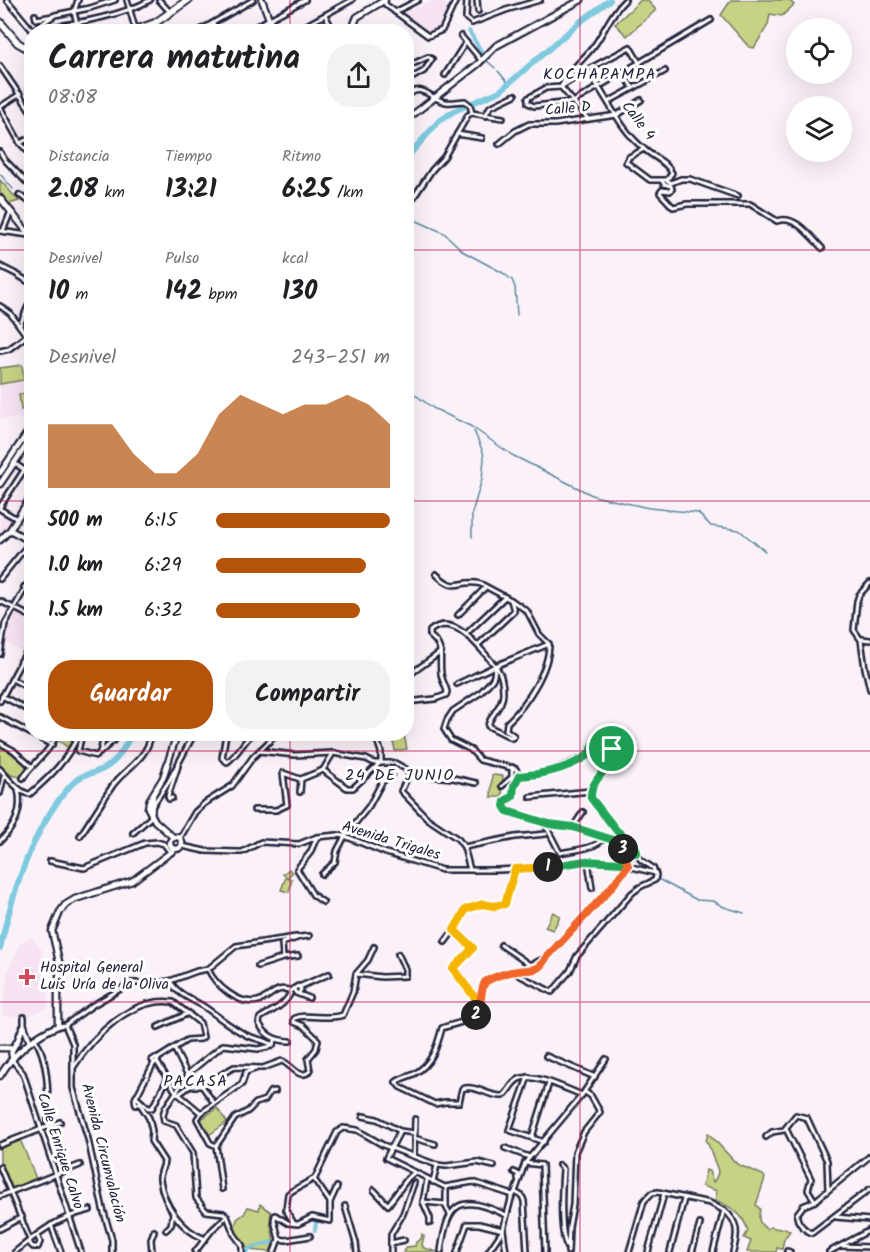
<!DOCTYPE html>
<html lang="es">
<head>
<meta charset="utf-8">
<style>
  :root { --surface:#fff; --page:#f2f2f2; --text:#202124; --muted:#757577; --accent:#b45309 }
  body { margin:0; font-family:Kalam,sans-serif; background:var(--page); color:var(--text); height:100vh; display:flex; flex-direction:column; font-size:22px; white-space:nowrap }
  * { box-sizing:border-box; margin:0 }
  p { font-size:20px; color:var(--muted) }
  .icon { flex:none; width:33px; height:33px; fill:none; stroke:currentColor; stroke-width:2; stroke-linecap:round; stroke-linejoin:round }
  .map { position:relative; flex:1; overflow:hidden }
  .details { position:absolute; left:24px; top:24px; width:390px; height:717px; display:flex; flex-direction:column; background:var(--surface); border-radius:24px; box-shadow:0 6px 24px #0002 }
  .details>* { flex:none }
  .tools { position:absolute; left:786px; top:18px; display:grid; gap:12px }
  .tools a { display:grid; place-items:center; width:66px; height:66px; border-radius:50%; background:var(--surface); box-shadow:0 6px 24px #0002; font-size:30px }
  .pin { position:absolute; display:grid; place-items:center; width:51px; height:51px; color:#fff; margin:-26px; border:3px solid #fff; border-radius:50%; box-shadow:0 2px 6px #0007 }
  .km { position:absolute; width:30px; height:30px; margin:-15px; border-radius:50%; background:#222; color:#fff; font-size:16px; line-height:30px; text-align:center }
  .round { display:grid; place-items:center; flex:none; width:63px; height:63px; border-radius:24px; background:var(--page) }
  .head { display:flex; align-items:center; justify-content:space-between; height:102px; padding:0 24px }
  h1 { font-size:33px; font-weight:700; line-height:45px }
  .figures { display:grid; grid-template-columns:repeat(3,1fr); gap:9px; height:102px; padding:6px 24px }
  .figures div { display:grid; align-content:center }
  .figures b { font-size:26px; font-weight:700 }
  .figures small { font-size:16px; font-weight:400 }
  .figures p { font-size:16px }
  .chart { height:168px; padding:12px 24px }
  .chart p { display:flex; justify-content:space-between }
  .chart svg { width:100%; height:108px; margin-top:6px; fill:var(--accent); opacity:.7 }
  .primary-button { display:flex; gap:12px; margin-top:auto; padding:12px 24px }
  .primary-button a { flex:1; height:69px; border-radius:24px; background:var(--accent); color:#fff; font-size:24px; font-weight:700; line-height:69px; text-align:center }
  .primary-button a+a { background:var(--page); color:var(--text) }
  ul { padding:0 24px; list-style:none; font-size:20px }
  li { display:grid; grid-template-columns:96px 72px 1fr; align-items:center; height:45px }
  li i { height:15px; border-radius:8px; background:var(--accent) }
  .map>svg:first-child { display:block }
  .built { fill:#f7e3f2 }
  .green { fill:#c7d285; stroke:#747a60; stroke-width:1.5 }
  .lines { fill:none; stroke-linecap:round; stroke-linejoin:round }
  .stream { stroke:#5a879d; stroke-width:1.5 }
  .canal { stroke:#7fcadf; stroke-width:4 }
  .river { stroke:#7fcadf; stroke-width:6 }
  .street-casing { stroke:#22223b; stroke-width:8 }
  .secondary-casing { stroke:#22223b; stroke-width:9 }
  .primary-casing { stroke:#22223b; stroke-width:9 }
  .highway-casing { stroke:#22223b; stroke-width:10 }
  .street { stroke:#fff; stroke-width:3 }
  .secondary { stroke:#fff; stroke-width:4.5 }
  .primary { stroke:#fff; stroke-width:4.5 }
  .highway { stroke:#fff; stroke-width:6 }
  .split-1-casing { stroke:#fff; stroke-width:12 }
  .split-2-casing { stroke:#fff; stroke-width:12 }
  .split-3-casing { stroke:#fff; stroke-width:12 }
  .split-4-casing { stroke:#fff; stroke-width:12 }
  .split-1 { stroke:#22a559; stroke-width:8 }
  .split-2 { stroke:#f5b400; stroke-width:8 }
  .split-3 { stroke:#f0652b; stroke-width:8 }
  .split-4 { stroke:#22a559; stroke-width:8 }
  .grid { fill:none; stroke:#c2185b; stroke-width:1.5; stroke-opacity:0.55 }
  .poi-dot { fill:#d1495b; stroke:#fff; stroke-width:2 }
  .labels { text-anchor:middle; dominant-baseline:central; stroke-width:6; stroke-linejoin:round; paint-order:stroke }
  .street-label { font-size:15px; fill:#22223b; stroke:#fff }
  .poi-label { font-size:15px; fill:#22223b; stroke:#fff; text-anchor:start }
  .neighbourhood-label { font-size:16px; letter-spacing:1.5px; fill:#22223b; stroke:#fff }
</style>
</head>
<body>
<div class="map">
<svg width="870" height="1252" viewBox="0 0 870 1252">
  <rect width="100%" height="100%" fill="#fbf2f9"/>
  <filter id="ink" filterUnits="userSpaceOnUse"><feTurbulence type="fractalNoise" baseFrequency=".0167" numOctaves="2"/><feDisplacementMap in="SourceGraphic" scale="12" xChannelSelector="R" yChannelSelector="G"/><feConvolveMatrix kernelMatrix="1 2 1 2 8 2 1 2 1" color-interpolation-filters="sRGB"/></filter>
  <g filter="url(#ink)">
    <g class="built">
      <polygon points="436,0 444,0 449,13 433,34 400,12"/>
      <polygon points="23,364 31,405 31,418 28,423 18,418 0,419 0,367"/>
      <polygon points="0,511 14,519 8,530 0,537"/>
      <polygon points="14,612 31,620 31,635 23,652 4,642 6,629"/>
      <polygon points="32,937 43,952 45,973 48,982 48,1008 26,1017 2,1016 8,972 21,942"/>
    </g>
    <g class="green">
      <polygon points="641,0 647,0 656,10 627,36 615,24"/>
      <polygon points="731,0 789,0 794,5 782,16 770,14 768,25 754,48 749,47 721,15"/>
      <polygon points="0,180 19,201 9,204 0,195"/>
      <polygon points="22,365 24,380 0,384 0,368"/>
      <polygon points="30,393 31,409 21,410 19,394"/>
      <polygon points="62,734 78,734 70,749 59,741"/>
      <polygon points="392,734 404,734 407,749 395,751"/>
      <polygon points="0,747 10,752 25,765 26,768 20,777 11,775 0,765"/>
      <polygon points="492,775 503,776 502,797 491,797"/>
      <polygon points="289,869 292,873 287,878 292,879 289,892 281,890 286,877 283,874"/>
      <polygon points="553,912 560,916 553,930 545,927"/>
      <polygon points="217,1108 227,1122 209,1135 199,1121"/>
      <path d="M708,1133L737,1164L763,1175L765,1178L756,1205L760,1209C758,1218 758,1224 767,1229L770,1227L780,1229L785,1228L790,1231L784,1239L782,1249L777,1248L776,1252H747L751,1241L744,1238L748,1231C743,1213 731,1207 715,1200L717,1191L702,1186L706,1170L709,1171L713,1182C723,1170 715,1167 712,1155C710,1149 710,1146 706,1141Z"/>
      <polygon points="20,1139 37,1181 12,1191 0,1164 0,1147"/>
      <path d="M260,1204L271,1212C267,1231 279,1233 270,1252L249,1250L234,1230L237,1219L244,1214L248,1207L259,1210Z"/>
      <polygon points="422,1234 424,1236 422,1245 424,1248 437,1252 403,1252 406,1247 415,1246 416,1242 421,1239"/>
    </g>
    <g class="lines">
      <g class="stream">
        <polyline points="487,61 495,68"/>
        <polyline points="498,71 508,83"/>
        <polyline points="0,174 13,189"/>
        <polyline points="406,216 444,233 464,252 503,273 512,280 515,287 517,315"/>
        <polyline points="406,388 433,408 472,427 512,455 594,496 649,508 698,513 711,526 739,530 765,551"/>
        <polyline points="472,537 472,513 482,479 484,459 483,452 474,431"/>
        <polyline points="660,880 697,900 713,901 724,907 744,913"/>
      </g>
      <g class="canal">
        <polyline points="469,31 484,56"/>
        <polyline points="315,1230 316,1222"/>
        <polyline points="247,1251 253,1247 273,1242"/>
      </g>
      <g class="river">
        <polyline points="406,163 411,153 438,122 454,111 500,91 580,22 610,0"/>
        <path d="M0,948C13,892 32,828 71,785C82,774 85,776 98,771C116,765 123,750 131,735"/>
      </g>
      <defs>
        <g id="street">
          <polyline points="7,0 32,30"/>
          <polyline points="78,0 74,12 79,32"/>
          <polyline points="127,0 135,28"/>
          <polyline points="159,0 170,12"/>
          <polyline points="467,0 466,18 472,23 506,10 540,0"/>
          <polyline points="477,0 478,11"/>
          <polyline points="384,1 386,5 428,36 442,30 456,0"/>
          <polyline points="395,12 418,0"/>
          <polyline points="35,15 36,19 53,16"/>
          <polyline points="325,15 334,32"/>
          <polyline points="213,24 217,32"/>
          <polyline points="34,29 55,15 90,8 115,0"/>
          <path d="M32,30C68,24 119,18 150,0"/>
          <polyline points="197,32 253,0"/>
          <polyline points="245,32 305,0"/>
          <polyline points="294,32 352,0"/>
          <polyline points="461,36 481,60"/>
          <polyline points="640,64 630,47 587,70 561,87 546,88 528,98 528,103 534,106 573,102 711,20"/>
          <polyline points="0,66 32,113"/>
          <polyline points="406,67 428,57 432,59 424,71 406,81"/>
          <path d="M587,70C606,95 619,129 644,149C653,157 667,162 672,173L667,180"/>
          <polyline points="623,73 633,88"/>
          <polyline points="445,75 466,42"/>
          <path d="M32,77C27,82 29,90 32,96"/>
          <path d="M406,98C420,80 431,100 446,102C452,103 459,101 465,101L470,105L472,113"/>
          <polyline points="608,102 665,71"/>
          <polyline points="0,107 20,143 32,156"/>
          <polyline points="0,107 20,94"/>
          <polyline points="485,116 490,107 515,95"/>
          <path d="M588,119L561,87C568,70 586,58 596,43C606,28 612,12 625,0"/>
          <polyline points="457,134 482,138"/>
          <polyline points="20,143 32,137"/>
          <polyline points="499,144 515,131 529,124 555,124 617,115 641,100"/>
          <polyline points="644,149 629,157 626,162 650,180 667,180 671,183 681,179 690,179 738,196"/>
          <polyline points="0,152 5,160 32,188"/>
          <path d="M662,181L664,184L671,186L672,189L670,191L662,190L660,193L673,207L687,204H750L777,221C795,214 811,237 822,248"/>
          <polyline points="19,195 32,203"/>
          <polyline points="414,197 432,170 444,157 468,115 472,113 503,118"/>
          <polyline points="0,231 29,235"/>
          <polyline points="3,231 11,211"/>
          <polyline points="406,231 409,229"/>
          <polyline points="0,266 16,274 32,284"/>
          <polyline points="0,306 10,313 32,343"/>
          <polyline points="20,325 32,297"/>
          <polyline points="0,351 9,349 26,336"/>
          <polyline points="14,463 32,475"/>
          <polyline points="0,507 24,470"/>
          <polyline points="0,509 17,519"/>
          <polyline points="0,579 31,541"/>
          <polyline points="870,583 859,595 857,601 854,630 861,640 865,668 870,689"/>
          <polyline points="24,587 32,591"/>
          <polyline points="0,601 32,617"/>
          <polyline points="458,615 486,587"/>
          <polyline points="466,634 505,597"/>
          <polyline points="862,639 870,640"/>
          <polyline points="478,645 514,611 511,600"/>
          <polyline points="0,654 5,624 32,576"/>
          <polyline points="21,661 32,667"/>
          <polyline points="495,666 494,676 492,680 480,693 453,711 447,720 444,729 451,740 471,750 480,760 516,769 519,776 514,786 513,796 504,803 504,808 507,811 549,824 573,827 627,844 631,846 641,860 653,868 656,875 655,880 640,887 632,893 577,956 570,971 552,992 513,972"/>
          <polyline points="406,677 441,652"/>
          <polyline points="12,679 32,690"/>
          <polyline points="457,684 495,666 549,644"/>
          <polyline points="2,696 32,712"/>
          <polyline points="0,701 32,641"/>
          <path d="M406,702L435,699L446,695L447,692C446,686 441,679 441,673C439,659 445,647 430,636V631C451,613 474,641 487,656C490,661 496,665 498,670C502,676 503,686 503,693C503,707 490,714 488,726L512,738L514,736L506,730L507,723C526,705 549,671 549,644L539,634L527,611L511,600L481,584C458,578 458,595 436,574"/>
          <polyline points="0,717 52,745"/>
          <polyline points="82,734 78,751 96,756 113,741 117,734"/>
          <path d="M226,734L222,758L227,762C237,756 243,742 252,734"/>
          <polyline points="375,734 381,752 381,762"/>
          <polyline points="0,743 13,750 31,766"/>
          <polyline points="259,751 295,755 333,753 366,759 374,763 395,763 406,769 409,774 401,791 428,819 458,839 464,847 470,870"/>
          <polyline points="100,752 105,734"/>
          <path d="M0,769C6,776 20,794 30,794C52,775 67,760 79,734"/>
          <polyline points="323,770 333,753"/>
          <polyline points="409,774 453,778 476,783"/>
          <polyline points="519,776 548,772 585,757 597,738 604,735 613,755 591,791 591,798 617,831 633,842 637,850 636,853"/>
          <path d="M23,778C34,762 50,752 57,734"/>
          <polyline points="502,786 512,777 512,767"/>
          <polyline points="300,792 301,779 323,770 347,788 353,788 380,763"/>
          <polyline points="0,793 4,776"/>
          <polyline points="530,797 591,791"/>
          <polyline points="172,798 169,799 168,796 178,766"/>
          <polyline points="153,805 169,781 194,734"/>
          <polyline points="254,810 276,810 287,805 283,773 300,779"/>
          <path d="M545,824L560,853C573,850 596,849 604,838"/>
          <polyline points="573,827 583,812"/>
          <polyline points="133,833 151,817"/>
          <path d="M80,836C91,819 102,802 113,785C127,767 148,758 151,734"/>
          <polyline points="317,837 310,853 297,869 313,895 323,902"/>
          <polyline points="180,838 195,812 205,803 232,786 253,757 277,734"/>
          <path d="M0,841C15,827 23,811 18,789"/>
          <polyline points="182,846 205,851 237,852 242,852 261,842 299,844 317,837 337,835 345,836 386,853 442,870 498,870 552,867 585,861 620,863 623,860 623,851"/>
          <polyline points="464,847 515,837 546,834"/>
          <polyline points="50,861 84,868 145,843 157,842 164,844 171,853"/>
          <polyline points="588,861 592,888"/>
          <polyline points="628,866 655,873"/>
          <polyline points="322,874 335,862 337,851 345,836 369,806 382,782 392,775"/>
          <path d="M454,930L473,948L453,969C463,986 481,992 475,1014"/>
          <polyline points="445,942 454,930 466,909 483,904 493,906 505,904 515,869"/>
          <polyline points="501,945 530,965 546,958"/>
          <polyline points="283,958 282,943 300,937 309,936"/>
          <polyline points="258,966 283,958 298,956"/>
          <path d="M208,969C215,985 239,1006 258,1001C271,998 274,986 289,990L290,994C284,1006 271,1011 260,1018L259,1023C265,1036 277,1041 290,1041"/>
          <polyline points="356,974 382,977 405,976 405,969 398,954"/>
          <path d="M170,981C177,994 191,999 203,1006C218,1016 230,1027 246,1035C255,1039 265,1040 273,1045"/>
          <polyline points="299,987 329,974"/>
          <polyline points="294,990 296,993 309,998"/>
          <polyline points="290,991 298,986 301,989 299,993"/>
          <polyline points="24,1017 24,1026"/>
          <polyline points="65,1025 73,1044 73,1088 88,1139 103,1209 112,1240 112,1252"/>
          <polyline points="58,1026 65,1025 93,1005 131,983 155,983 170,981 197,971 208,969 236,946 296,937"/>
          <polyline points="158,1027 189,1013"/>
          <path d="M34,1038C50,1059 48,1101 48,1126"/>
          <polyline points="174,1048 188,1076"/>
          <polyline points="546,1056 595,1077"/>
          <polygon points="155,1058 158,1060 155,1063 152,1060"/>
          <polyline points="12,1060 23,1073 81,1252"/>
          <polyline points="157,1062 176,1092 201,1113"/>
          <path d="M73,1068C93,1036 132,996 173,1002L200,1023L203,1037L201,1039L187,1040L157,1059"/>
          <polyline points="528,1077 509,1130 544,1142"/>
          <polyline points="202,1086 214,1103"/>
          <path d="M179,1094L190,1086H202L234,1067L263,1068L282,1061C292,1065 299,1081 310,1071L308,1059L316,1049L318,1040L304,1026L294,1022V1019C303,1012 328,1021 343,1015L353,992L356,974L368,960L374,947"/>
          <path d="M582,1095C569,1090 532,1072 519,1079C511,1083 509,1092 503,1096C488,1097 476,1084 462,1089L459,1102H445L435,1104L400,1087L396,1082C401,1078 408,1077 414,1074C432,1064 437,1047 442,1028C452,1024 467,1023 476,1014C485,1005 476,988 488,981C495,976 510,971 519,970C532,969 539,971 546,958C557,946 626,875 628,866C629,859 623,849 621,843"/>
          <polyline points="136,1097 148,1108 152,1108 167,1080"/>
          <polyline points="141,1102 136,1105 135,1099 154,1063"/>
          <path d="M140,1104L149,1118L152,1131L151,1141L164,1161C164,1168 159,1173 160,1180C164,1205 181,1230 205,1239"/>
          <polyline points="363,1116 377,1119 400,1131 414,1133"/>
          <polyline points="786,1129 811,1179 808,1190 815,1201"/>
          <polyline points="400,1131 386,1158 445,1187 473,1182 513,1195"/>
          <polyline points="532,1137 549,1083"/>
          <polyline points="766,1137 772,1132 784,1130 796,1115 807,1118 827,1161 828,1190"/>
          <polyline points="414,1138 435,1144"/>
          <polyline points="0,1145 60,1122"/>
          <polyline points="216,1146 235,1118 248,1111 256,1103 265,1100 270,1092 275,1091"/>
          <polyline points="505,1148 529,1157"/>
          <polyline points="414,1156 415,1119"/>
          <path d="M870,1156L815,1201L803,1206L797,1214C796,1222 805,1231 812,1233L870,1189"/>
          <polyline points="525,1163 542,1165 545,1252"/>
          <path d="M559,1165L563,1169C562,1184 559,1237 568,1247"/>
          <polyline points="0,1167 30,1240"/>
          <polyline points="514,1172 518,1174 518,1179"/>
          <polyline points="427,1180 423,1202 430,1218 430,1223"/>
          <polyline points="433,1182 437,1165"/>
          <polyline points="446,1187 446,1207 450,1214"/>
          <polyline points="222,1189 216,1146 210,1143 197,1119 201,1113 242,1084 246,1072 255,1069"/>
          <polyline points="374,1190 388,1205 408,1178 415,1172"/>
          <polyline points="515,1192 522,1196 524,1201 527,1252"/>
          <polyline points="0,1196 80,1165"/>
          <polyline points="330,1202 337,1187"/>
          <polyline points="423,1202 446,1204"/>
          <polyline points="345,1206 356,1243 357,1252"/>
          <path d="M724,1210C739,1222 738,1234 733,1252"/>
          <polyline points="836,1217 870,1220"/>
          <polyline points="293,1222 286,1210 288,1194 292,1191 315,1178 337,1132 343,1128 357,1130 383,1145 437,1165 446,1166 477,1162 494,1166"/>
          <polyline points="51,1225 61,1252"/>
          <polyline points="0,1229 22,1217"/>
          <polyline points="166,1230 171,1225 173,1213"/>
          <polyline points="503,1230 506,1252"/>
          <polyline points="279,1239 286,1240 310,1236"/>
          <polyline points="28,1242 33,1247 38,1247 40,1242 37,1235"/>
          <polyline points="391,1243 404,1240"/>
          <polyline points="842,1246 870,1247"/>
          <path d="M441,1251C448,1200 460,1194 506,1215"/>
          <polyline points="787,1251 790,1252"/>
          <path d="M15,1252C41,1231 57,1218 90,1210"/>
          <polyline points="152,1252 151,1239 154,1231"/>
          <polyline points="195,1252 212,1230 227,1216"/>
          <polyline points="242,1252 242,1245 234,1234 227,1216 223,1213 206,1211 196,1198 193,1153 176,1125 164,1121 163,1115 165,1108 190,1072 223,1045 258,1049 272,1046 275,1041"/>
          <polyline points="274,1252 279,1239 274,1220 275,1215 288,1223 298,1224 312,1217 330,1221 330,1202 314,1179"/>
          <polyline points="391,1252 391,1234 403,1214 414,1183"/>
          <polyline points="457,1252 467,1224 479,1224 503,1230"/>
          <polyline points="488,1252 503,1230 511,1199 515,1192 525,1163 582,1095 606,1059"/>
          <polyline points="568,1252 569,1227 573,1205 575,1152 584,1132 600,1112 591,1096 585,1092"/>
          <polyline points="629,1252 644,1201 652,1193 658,1192 710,1203 723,1210"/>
          <polyline points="648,1252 664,1194"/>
          <polyline points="670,1252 684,1199"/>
          <polyline points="692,1252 700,1224"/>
          <polyline points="713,1252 724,1210"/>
          <polyline points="829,1252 870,1230"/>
        </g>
        <g id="secondary">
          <polyline points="262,0 274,32"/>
          <polyline points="406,120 478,64 496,46 581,0"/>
          <polyline points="0,198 32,238"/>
          <polyline points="10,530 32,542"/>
          <polyline points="0,540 10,530 32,495"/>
          <polyline points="151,815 153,795"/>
          <circle cx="176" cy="843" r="6"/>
          <polyline points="174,838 155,821 148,808 150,799 163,778 177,734"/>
          <polyline points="24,1026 30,1042"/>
          <polyline points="0,1048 12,1048"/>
          <path d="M13,1059C9,1049 14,1048 18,1040C20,1035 21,1030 24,1026"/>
          <path d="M0,1076C13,1054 35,1035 58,1026V991L60,966L52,931L60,912L65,905L75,899L132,881L175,849"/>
        </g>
        <g id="primary">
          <polyline points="351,32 357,17 385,0"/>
          <polyline points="0,473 32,426"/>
          <polyline points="0,484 32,437"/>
        </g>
        <g id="highway">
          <polyline points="0,22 18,43 32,51"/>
          <polyline points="130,32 155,23 188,0"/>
        </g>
      </defs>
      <use href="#street" class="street-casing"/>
      <use href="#secondary" class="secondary-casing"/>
      <use href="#primary" class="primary-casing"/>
      <use href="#highway" class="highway-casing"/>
      <use href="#street" class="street"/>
      <use href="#secondary" class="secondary"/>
      <use href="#primary" class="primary"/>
      <use href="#highway" class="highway"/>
    </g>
  </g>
  <g class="lines" filter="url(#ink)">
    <defs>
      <path id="split-1" d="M548,867L585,861L621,863L624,850L621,843L631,846L636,853L637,852L634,844L617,831L591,798C589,778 617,765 612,749"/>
      <polyline id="split-2" points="476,1015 478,1003 476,999 453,969 473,948 454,930 466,909 483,904 493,906 505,904 515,869 548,867"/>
      <path id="split-3" d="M476,1015C483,1005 479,993 485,982C493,977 507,972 517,971C532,968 537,974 546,958L609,890L628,866L623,849"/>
      <path id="split-4" d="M612,749L606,738L602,735C593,740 593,752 585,757C567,769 540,775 519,776L514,786L513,796L505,801L504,806L507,811L549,824L573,827L619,842L621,843L623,849"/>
    </defs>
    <use href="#split-1" class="split-1-casing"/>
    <use href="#split-2" class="split-2-casing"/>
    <use href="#split-3" class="split-3-casing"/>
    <use href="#split-4" class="split-4-casing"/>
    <use href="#split-1" class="split-1"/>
    <use href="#split-2" class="split-2"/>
    <use href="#split-3" class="split-3"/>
    <use href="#split-4" class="split-4"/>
  </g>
  <path class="grid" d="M290,0V32M580,0V1252M0,250H32M406,250H870M0,501H32M406,501H870M290,734V1252M0,751H870M0,1002H870"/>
  <path class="poi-dot" d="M24 968h6v6h6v6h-6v6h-6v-6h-6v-6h6z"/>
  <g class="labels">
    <g class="street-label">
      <text transform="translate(568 109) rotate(-5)">Calle D</text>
      <text transform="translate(638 121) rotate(52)">Calle 4</text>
      <text transform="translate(391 841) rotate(17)">Avenida Trigales</text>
      <text transform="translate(60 1151) rotate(72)">Calle Enrique Calvo</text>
      <text transform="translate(103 1153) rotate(76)">Avenida Circunvalación</text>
    </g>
    <g class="poi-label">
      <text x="40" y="968">Hospital General<tspan x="40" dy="17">Luis Uría de la Oliva</tspan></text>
    </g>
    <g class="neighbourhood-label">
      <text x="600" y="74">KOCHAPAMPA</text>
      <text x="400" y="775">24 DE JUNIO</text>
      <text x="196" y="1081">PACASA</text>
    </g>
  </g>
</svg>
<div class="tools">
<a><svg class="icon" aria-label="locate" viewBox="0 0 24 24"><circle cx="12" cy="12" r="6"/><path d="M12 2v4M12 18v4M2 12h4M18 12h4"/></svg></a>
<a><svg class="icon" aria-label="layers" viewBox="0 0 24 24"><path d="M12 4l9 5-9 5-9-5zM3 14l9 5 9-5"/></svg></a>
</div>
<div class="pin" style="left:612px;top:749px;background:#1e9e55"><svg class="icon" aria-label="arrive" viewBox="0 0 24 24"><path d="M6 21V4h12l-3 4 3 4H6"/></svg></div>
<b class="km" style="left:548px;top:867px">1</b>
<b class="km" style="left:476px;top:1015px">2</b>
<b class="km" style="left:623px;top:849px">3</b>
<section class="details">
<div class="head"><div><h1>Carrera matutina</h1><p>08:08</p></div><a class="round"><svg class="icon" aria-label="share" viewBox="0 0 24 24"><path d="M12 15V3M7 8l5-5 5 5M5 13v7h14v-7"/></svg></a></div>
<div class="figures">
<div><p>Distancia</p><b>2.08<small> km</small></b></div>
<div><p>Tiempo</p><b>13:21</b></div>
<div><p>Ritmo</p><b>6:25<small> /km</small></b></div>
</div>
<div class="figures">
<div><p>Desnivel</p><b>10<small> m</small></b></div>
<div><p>Pulso</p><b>142<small> bpm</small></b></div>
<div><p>kcal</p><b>130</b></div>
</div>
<div class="chart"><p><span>Desnivel</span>243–251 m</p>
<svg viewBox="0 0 160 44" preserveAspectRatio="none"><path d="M0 44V18L10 18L20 18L30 18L40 30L50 38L60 38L70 30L80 14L90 6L100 10L110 14L120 10L130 10L140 6L150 10L160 18V44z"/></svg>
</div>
<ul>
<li><b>500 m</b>6:15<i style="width:100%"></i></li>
<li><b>1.0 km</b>6:29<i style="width:86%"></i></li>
<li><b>1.5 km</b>6:32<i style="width:83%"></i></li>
</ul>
<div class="primary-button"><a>Guardar</a><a>Compartir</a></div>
</section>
</div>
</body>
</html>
